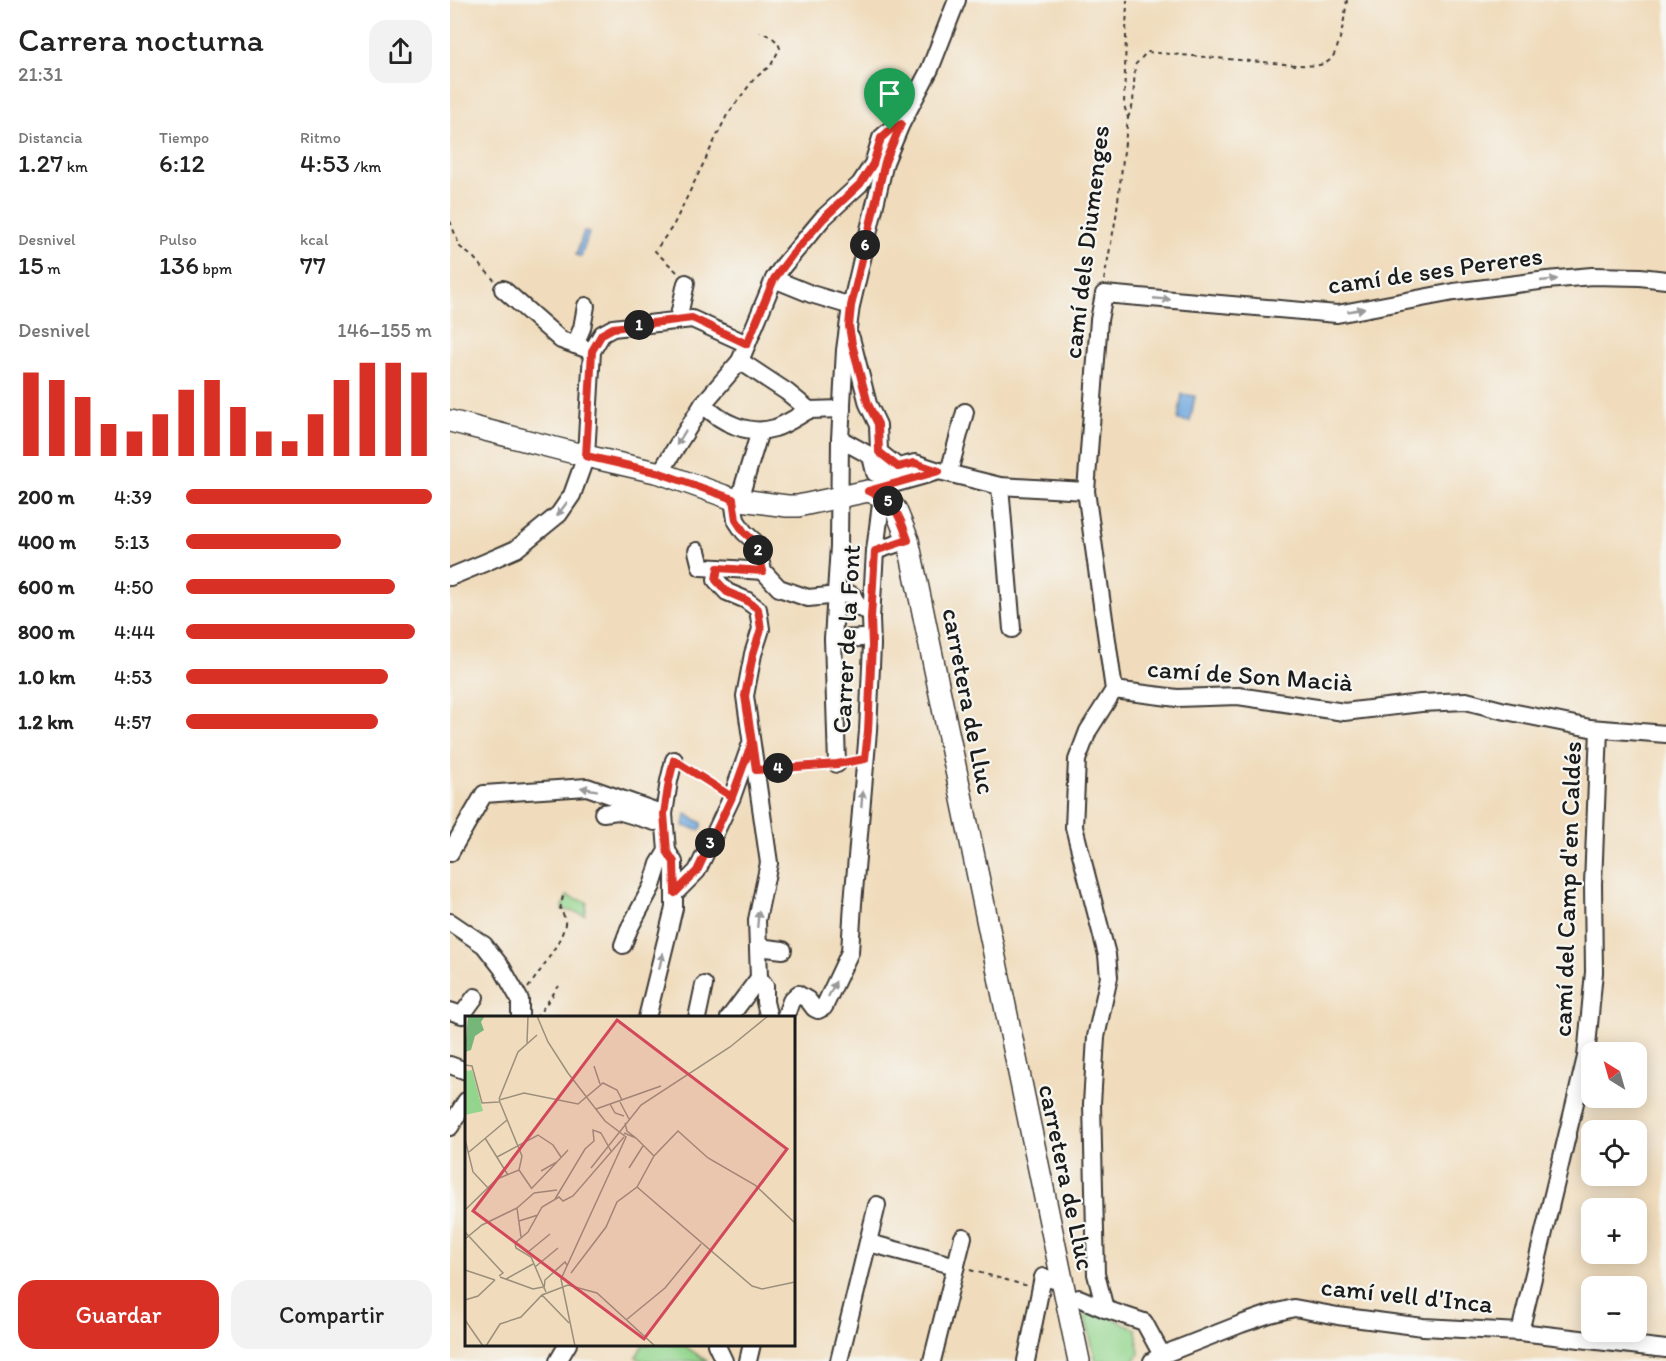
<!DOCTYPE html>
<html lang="es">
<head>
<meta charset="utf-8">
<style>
  :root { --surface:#fff; --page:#f2f2f2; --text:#222; --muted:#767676; --accent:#d93025 }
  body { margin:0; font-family:Itim,sans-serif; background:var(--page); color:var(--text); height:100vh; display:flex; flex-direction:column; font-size:22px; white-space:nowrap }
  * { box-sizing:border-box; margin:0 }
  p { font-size:20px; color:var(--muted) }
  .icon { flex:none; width:33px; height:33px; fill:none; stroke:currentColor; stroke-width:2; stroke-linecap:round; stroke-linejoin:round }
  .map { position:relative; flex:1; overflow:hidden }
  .panel { display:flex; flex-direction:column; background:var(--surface); width:450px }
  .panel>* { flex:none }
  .needle { width:39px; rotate:323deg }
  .buttons { position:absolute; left:1131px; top:1042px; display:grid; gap:12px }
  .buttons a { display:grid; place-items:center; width:66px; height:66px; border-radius:12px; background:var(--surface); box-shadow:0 3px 15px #0003; font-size:30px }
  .pin { position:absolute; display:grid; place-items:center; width:51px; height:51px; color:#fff; margin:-62px -26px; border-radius:50% 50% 50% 0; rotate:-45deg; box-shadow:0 0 6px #0007 }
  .pin .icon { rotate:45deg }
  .km { position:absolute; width:30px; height:30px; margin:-15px; border-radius:50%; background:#222; color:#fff; font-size:16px; line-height:30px; text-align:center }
  .round { display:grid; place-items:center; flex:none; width:63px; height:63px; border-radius:18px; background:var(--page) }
  .headline { display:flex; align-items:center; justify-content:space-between; height:102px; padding:0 18px }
  h1 { font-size:33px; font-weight:600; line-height:45px }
  .stats { display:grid; grid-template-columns:repeat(3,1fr); gap:9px; height:102px; padding:6px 18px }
  .stats div { display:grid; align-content:center }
  .stats b { font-size:26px; font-weight:600 }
  .stats small { font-size:16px; font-weight:400 }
  .stats p { font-size:16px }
  .chart { height:168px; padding:12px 18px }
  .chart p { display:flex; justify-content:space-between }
  .chart svg { width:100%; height:108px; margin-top:6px; stroke:var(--accent); stroke-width:6 }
  .primary-button { display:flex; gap:12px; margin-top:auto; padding:12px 18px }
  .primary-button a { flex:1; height:69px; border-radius:18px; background:var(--accent); color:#fff; font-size:24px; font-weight:600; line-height:69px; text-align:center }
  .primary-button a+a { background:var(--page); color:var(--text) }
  ul { padding:0 18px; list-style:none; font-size:20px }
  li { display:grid; grid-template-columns:96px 72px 1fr; align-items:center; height:45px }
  li i { height:15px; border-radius:8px; background:var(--accent) }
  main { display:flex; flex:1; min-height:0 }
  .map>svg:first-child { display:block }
  .green { fill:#93d58d; stroke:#587854; stroke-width:1.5 }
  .water { fill:#6fa7de; stroke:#46627d; stroke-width:1.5 }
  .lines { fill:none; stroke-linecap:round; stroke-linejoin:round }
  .minor-casing { stroke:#3c3934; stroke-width:20 }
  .major-casing { stroke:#3c3934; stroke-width:24 }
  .path { stroke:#3c3934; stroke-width:2; stroke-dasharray:4.5 4.5; stroke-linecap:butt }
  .minor { stroke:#fff; stroke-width:16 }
  .major { stroke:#fff; stroke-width:21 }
  .oneway { fill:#999 }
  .route-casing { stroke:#fff; stroke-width:12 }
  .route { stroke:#d93025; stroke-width:8 }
  .labels { text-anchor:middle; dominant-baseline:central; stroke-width:4.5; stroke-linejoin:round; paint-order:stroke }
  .street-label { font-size:26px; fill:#1c1c1c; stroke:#f6f6f2 }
  .inset-road { fill:none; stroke:#9b8f7c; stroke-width:1.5 }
  .view { fill:#d1495b; fill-opacity:0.15; stroke:#d1495b; stroke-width:3 }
  .inset-edge { fill:none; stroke:#1c1c1c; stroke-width:3 }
</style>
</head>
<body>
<main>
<section class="panel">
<div class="headline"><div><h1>Carrera nocturna</h1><p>21:31</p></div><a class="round"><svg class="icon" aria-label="share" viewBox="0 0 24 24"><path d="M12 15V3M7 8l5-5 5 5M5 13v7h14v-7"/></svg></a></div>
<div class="stats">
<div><p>Distancia</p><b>1.27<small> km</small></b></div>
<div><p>Tiempo</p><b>6:12</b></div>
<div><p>Ritmo</p><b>4:53<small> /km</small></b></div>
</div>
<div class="stats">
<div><p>Desnivel</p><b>15<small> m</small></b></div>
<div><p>Pulso</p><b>136<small> bpm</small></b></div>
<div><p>kcal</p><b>77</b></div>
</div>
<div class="chart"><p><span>Desnivel</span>146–155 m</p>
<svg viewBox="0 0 160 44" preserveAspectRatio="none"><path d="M5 44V10M15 44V13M25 44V20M35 44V31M45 44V34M55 44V27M65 44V17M75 44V13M85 44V24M95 44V34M105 44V38M115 44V27M125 44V13M135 44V6M145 44V6M155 44V10"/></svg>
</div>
<ul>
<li><b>200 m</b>4:39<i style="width:100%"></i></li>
<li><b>400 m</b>5:13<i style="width:63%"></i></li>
<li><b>600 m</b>4:50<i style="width:85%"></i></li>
<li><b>800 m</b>4:44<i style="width:93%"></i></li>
<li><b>1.0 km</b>4:53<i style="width:82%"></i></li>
<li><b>1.2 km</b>4:57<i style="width:78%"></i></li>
</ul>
<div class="primary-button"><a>Guardar</a><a>Compartir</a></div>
</section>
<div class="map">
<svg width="1216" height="1361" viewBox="0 0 1216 1361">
  <rect width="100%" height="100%" fill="#f6f6f2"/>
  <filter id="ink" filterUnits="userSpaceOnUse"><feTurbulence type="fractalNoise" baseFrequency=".0167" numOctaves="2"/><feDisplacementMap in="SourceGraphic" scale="12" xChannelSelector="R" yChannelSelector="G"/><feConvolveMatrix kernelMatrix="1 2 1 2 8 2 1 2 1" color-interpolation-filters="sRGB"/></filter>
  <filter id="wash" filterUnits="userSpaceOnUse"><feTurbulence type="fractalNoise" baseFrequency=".008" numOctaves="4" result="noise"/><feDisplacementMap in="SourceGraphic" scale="24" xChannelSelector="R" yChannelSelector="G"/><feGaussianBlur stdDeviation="1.35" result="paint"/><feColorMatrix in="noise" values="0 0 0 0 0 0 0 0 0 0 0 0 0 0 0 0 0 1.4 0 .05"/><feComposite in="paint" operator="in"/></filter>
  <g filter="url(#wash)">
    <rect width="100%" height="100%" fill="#f0dcbc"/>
    <g class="green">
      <polygon points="117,896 137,902 135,915 112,909"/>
      <polygon points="632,1304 686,1329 689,1354 684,1361 646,1361"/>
      <polygon points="193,1345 233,1345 257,1361 192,1361 186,1357"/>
    </g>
    <g class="water">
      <polygon points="134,231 139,233 131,257 126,255"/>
      <polygon points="732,394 745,396 740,422 728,420"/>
      <polygon points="236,814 252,823 252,827 249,830 234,826"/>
    </g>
  </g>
  <g filter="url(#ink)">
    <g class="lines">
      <defs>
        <g id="minor">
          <polyline points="324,279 361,294 401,306"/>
          <polyline points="53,289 111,340 142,351"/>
          <polyline points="228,320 236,283"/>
          <polyline points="401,338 418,404 428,425 429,452 448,467"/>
          <polyline points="125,345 132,328 136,306"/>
          <polyline points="290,361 337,392 359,410 392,409"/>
          <path d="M253,404C271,423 299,436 325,428C337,424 348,416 359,410"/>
          <polyline points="390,439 421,456 425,473 465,463 489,471 418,491"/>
          <polyline points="489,471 550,486 636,491"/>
          <polyline points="499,472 515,412"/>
          <polyline points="210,473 253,404 290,361 324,279 333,266 373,218 410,184 423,164 431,138 440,130 451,124"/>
          <polyline points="550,486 562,629"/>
          <polyline points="283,499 286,520 294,532 306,543 313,571 329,588 358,598 400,594 403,596 409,608 421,612"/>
          <polyline points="289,500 310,431"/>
          <polyline points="247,551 251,567 268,568"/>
          <polyline points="425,551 458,540"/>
          <polyline points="0,577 34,563 66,549 109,514 122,495 136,456 142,351 152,334 163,328 242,319 297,344"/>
          <polyline points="383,639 412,638"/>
          <polyline points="664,690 727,698 788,696 894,712 971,703 1016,701 1051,710 1140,728 1216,734"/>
          <polyline points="387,764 383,639 389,546 390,439 395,350 401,306 435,162 451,124 480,69 507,0"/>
          <polyline points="153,813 168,811 205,822"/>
          <polyline points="0,853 34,794 137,787 214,814"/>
          <polyline points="225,893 247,871 282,797 300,746"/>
          <polyline points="0,922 34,945 52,968 70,1000 70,1017"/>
          <polyline points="173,945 179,929 202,886 209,864 217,851 214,814 219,781 224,760"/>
          <polyline points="308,947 333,950"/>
          <polyline points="309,978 315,986 315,1002 319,1018"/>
          <polyline points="0,1011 12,1015 25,997"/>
          <polyline points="197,1018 224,908 224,862 217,851"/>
          <polyline points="247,1018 254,985"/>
          <polyline points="279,1018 309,978 307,920 319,863 295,696 303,654 311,629 308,609 296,600 277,592 266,580 268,568 313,571"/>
          <polyline points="335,1018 341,1001 348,994 358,1000 364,1008 368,1010 374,1007 400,952 403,903 418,731 422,645 421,618 425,551 432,496"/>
          <polyline points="0,1065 16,1071"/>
          <polyline points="0,1127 16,1101"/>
          <polyline points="419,1243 506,1266"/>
          <polyline points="629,1298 655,1309 694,1322 712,1355"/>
          <polyline points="655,1309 646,1274 642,1104 646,1037 659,977 657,955 624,827 627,760 638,731 664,690 636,491 649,320 654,294 887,314 1004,292 1097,280 1142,276 1190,277 1216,280"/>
          <polyline points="1070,1332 1136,1057 1144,972 1143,884 1149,729"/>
          <polyline points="266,1344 274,1361"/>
          <polyline points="108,1361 118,1344"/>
          <polyline points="298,1361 302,1344"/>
          <polyline points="389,1361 427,1205"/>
          <polyline points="482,1361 513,1237"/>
          <polyline points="576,1361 593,1277 612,1282"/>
          <polyline points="702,1361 712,1355 791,1324 820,1314 844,1308 888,1316 973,1327 1070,1332 1216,1349"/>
        </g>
        <polyline id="major" points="0,421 136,456 210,473 283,499 337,506 348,506 418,491 427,494 440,502 446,510 458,540 629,1361"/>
      </defs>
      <use href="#minor" class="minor-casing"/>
      <use href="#major" class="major-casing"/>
      <g class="path">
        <path d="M678,118L683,104L685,65L697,52L846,65C857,65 871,68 880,60C890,51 895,14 897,0"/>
        <polyline points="0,221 10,247 24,258 44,280"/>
        <path d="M227,272L205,251L223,226L277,115L304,79L321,65L330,48C326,38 319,35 310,32"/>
        <polyline points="654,280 666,217 678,118 674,105 677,0"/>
        <polyline points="236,768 270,789"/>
        <polyline points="321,769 372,765"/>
        <path d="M78,988C87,975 118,934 115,919C115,917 111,911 110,910L113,896"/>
        <polyline points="86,1018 109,986"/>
        <polyline points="520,1270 578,1286"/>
      </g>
      <use href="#minor" class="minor"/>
      <use href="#major" class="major"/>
    </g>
    <defs><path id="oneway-solid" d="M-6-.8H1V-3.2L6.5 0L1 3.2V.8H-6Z" transform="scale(1.5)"/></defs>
    <g class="oneway">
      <use href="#oneway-solid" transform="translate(1099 280) rotate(-6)"/>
      <use href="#oneway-solid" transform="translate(712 299) rotate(5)"/>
      <use href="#oneway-solid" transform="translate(906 310) rotate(-10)"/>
      <use href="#oneway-solid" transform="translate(231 438) rotate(122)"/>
      <use href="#oneway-solid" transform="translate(112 509) rotate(127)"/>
      <use href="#oneway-solid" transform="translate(139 789) rotate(-170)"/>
      <use href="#oneway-solid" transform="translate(412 799) rotate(-85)"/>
      <use href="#oneway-solid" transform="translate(308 919) rotate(-85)"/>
      <use href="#oneway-solid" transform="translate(211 961) rotate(-76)"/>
      <use href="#oneway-solid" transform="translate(382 989) rotate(-64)"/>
    </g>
  </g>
  <g class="lines" filter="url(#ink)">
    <defs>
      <path id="route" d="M440,130L431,138L423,164L410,184L374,218L342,255L324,279L297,344L242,318L163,328L152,334L142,351L136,456L210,473L283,499L286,520L294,532L306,543L313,571L268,568L266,580L277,592L296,600L308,609L311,629L303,654L295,696L302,742L282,797L247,871L225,893L224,862L217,851L214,814L219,781L224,760L282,797L302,742L306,770L387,764L415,759L418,731L422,645L421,618L425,551L458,540C450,516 444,499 418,491L489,471L465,463L448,467L429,452L428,424L418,404L402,344L399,326L401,306L435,162L451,124L440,130"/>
    </defs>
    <use href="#route" class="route-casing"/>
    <use href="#route" class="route"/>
  </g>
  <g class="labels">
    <g class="street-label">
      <text transform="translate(636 242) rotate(-83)">camí dels Diumenges</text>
      <text transform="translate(985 270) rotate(-8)">camí de ses Pereres</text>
      <text transform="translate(396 639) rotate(-87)">Carrer de la Font</text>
      <text transform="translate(800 675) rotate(4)">camí de Son Macià</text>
      <text transform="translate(519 701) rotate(79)">carretera de Lluc</text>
      <text transform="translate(1117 889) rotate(-88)">camí del Camp d'en Caldés</text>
      <text transform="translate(617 1177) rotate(78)">carretera de Lluc</text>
      <text transform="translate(957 1295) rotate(6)">camí vell d'Inca</text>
    </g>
  </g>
  <g transform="translate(15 1016)">
    <rect width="330" height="330" fill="#f0dcbc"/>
    <path d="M0,50L2,55L7,54L18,95L0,99Z" fill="#93d58d"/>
    <path d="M3,0H20L16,6L19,14L10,20L6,34L0,36Z" fill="#76b678"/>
    <path class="inset-road" d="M72,0L83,26L103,57L140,105L161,121L96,263L110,330M62,27L63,0M0,49L7,50L17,87L34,86M129,50L135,68M34,83L53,36L72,19M34,84L59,77L113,88L138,67L152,74L157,84M34,84L57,140L54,154M155,86L164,103M145,88L150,97L159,100M131,93L196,70M136,117L146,135M159,117L171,122L162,115L160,107M20,122L43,159M171,122L189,140M0,123L8,156L24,173M4,136L42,104M32,141L73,119L88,129L96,141M126,152L176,89L265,31L303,0M164,152L178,130M54,154L67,173M76,155L92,146L103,134M172,171L287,270L297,273L330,266M67,172L92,146M69,177L92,174M90,183L120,133L129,125L128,114L136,117M0,194L32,163L54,154M54,205L73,199M0,216L38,257L34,260M56,221L52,192L69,177M0,223L17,209L52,192M63,236L85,218M70,251L93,232M0,254L30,264M106,257L141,211L152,186L172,171L189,140L213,115L243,142L290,169L330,207M35,261L68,273L78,271M41,263L68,248M79,273L80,264L100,246L102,249M81,276L66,241L51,232L50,227L63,216L77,191L94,181L98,185L108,180L159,121M77,279L104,307M0,284L13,280L30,264M0,304L18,330M161,304L200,272L236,228M21,330L35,308L56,301L77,279L103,269L132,277L190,330"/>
    <path class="view" d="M152,4L322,133L179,323L8,195Z"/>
    <rect width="330" height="330" class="inset-edge"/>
  </g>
</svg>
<div class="buttons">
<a><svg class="needle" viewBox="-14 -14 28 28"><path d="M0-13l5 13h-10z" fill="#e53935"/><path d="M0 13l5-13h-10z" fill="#767676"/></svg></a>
<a><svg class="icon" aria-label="locate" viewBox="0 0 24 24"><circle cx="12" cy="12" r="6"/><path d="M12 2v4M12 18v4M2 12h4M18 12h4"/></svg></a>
<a>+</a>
<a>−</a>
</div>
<div class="pin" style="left:440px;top:130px;background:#1e9e55"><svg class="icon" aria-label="arrive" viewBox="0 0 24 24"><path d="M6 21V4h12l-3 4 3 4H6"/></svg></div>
<b class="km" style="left:189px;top:325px">1</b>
<b class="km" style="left:308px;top:550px">2</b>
<b class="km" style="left:260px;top:843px">3</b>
<b class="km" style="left:328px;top:768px">4</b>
<b class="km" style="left:438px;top:501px">5</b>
<b class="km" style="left:415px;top:245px">6</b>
</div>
</main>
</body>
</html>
